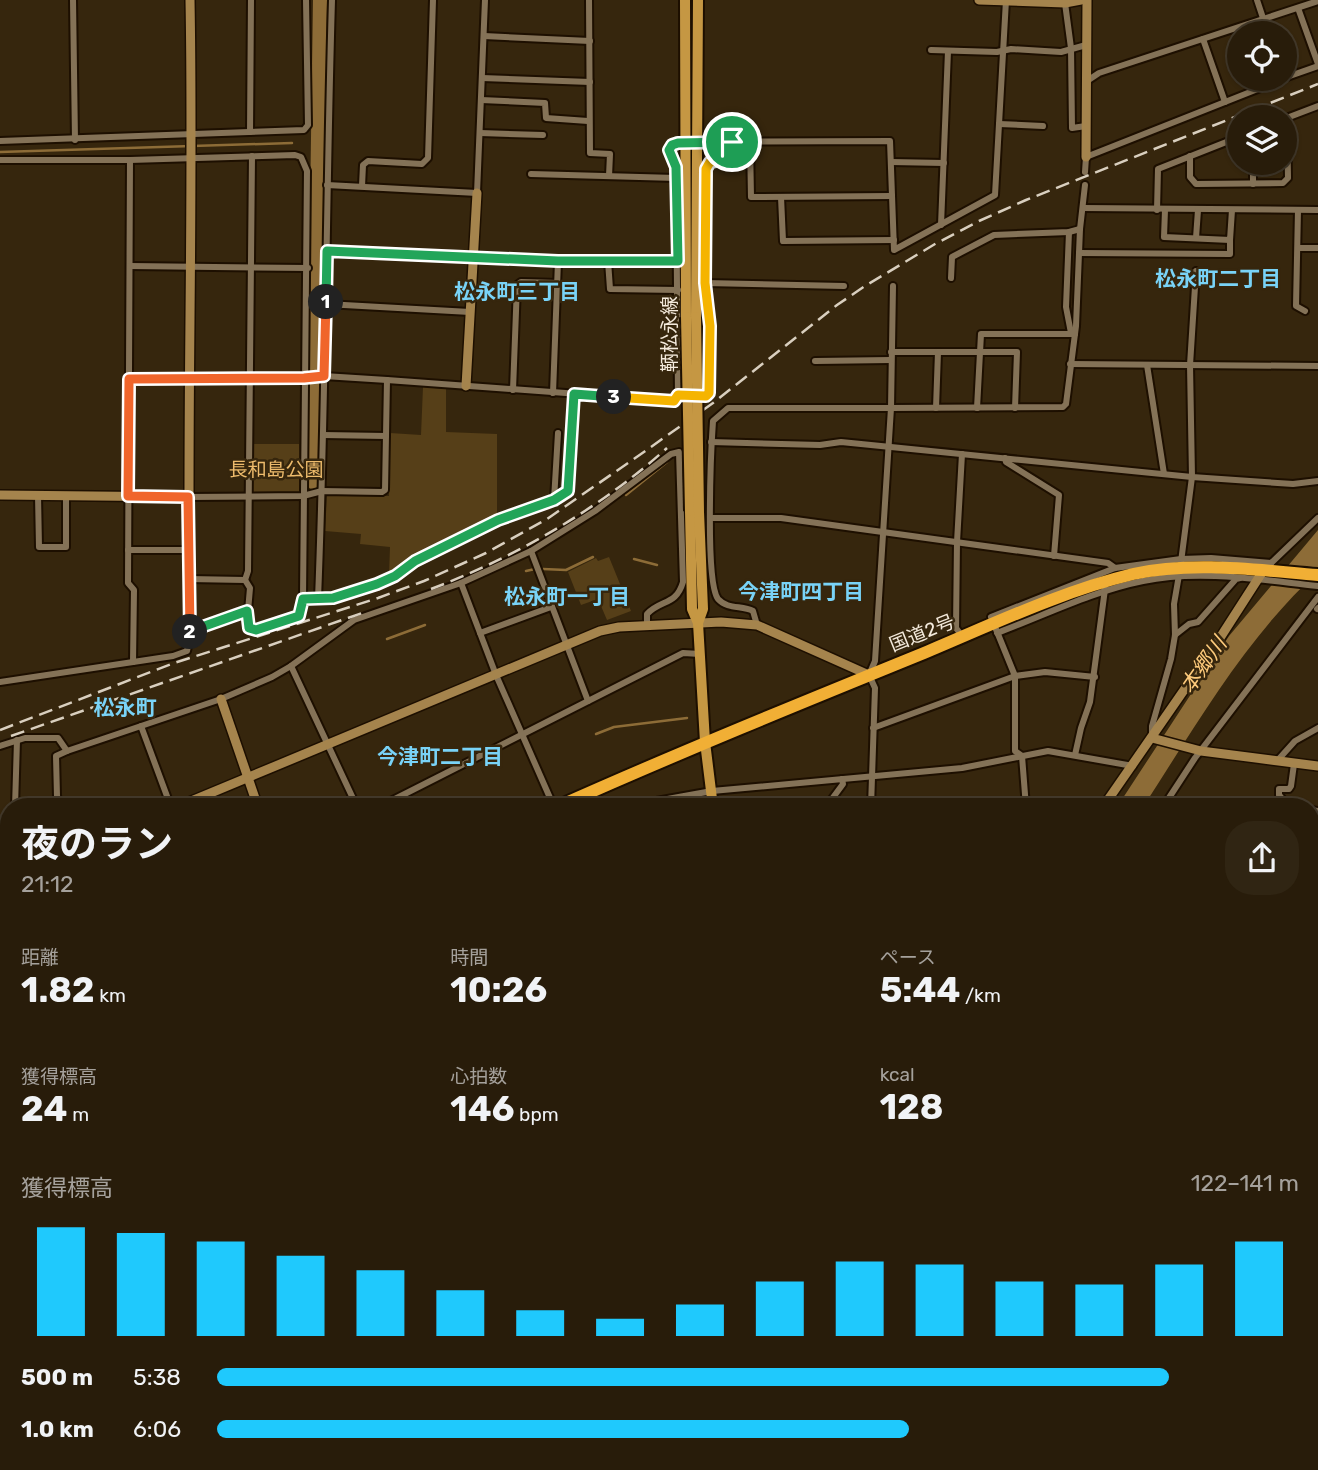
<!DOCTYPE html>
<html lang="ja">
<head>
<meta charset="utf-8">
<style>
  :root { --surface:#281c0a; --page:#302513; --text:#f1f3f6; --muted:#a5a19c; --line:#443a2b; --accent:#1fc9fd }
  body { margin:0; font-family:Rubik,"Noto Sans JP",sans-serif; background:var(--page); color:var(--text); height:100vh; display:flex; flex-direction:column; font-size:26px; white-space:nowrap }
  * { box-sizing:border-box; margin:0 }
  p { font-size:23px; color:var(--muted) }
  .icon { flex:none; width:38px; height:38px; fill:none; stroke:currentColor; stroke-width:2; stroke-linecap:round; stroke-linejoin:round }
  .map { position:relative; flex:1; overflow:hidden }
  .details { position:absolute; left:0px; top:798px; width:1320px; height:672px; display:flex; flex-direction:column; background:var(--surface); border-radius:28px 28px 0 0; box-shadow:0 2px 5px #0004,0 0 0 2px var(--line) }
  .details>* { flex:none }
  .controls { position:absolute; left:1227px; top:21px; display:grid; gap:14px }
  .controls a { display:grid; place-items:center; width:70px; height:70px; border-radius:50%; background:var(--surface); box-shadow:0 2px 5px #0004,0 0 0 2px var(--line); font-size:35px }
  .pin { position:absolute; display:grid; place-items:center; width:60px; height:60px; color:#fff; margin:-30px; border:4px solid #fff; border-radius:50%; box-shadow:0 2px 7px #0007 }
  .km { position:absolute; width:35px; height:35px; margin:-18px; border-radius:50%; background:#222; color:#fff; font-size:19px; line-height:35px; text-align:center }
  .round { display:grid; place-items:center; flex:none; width:74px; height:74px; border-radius:28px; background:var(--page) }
  .headline { display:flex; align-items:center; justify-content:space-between; height:119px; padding:0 21px }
  h1 { font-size:38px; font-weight:700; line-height:52px }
  .figures { display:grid; grid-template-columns:repeat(3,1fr); gap:10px; height:119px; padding:7px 21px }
  .figures div { display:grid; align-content:center }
  .figures b { font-size:35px; font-weight:700 }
  .figures small { font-size:19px; font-weight:400 }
  .figures p { font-size:19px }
  .chart { height:196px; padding:14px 21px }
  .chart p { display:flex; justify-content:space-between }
  .chart svg { width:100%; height:126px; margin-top:7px; stroke:var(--accent); stroke-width:6 }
  ul { padding:0 21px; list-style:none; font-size:23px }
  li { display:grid; grid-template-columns:112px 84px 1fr; align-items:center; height:52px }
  li i { height:18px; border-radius:9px; background:var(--accent) }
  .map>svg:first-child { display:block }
  .green { fill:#563f18 }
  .water { fill:#8d6c37 }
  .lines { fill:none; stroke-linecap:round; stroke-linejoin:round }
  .stream { stroke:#8d6c37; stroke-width:2.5 }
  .river { stroke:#8d6c37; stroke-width:14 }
  .street-casing { stroke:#1d0f00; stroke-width:10 }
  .secondary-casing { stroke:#1d0f00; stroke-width:12 }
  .primary-casing { stroke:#1d0f00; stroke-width:14 }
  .highway-casing { stroke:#1d0f00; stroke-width:16 }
  .street { stroke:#847257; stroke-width:6 }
  .secondary { stroke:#a5844d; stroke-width:9 }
  .primary { stroke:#c59743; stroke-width:10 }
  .highway { stroke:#f1af35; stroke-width:12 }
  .rail { stroke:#d9cfbf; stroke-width:2.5; stroke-dasharray:14 7; stroke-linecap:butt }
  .primary-bridge-casing { stroke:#1d0f00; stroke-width:14; stroke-linecap:butt }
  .primary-bridge { stroke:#c59743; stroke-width:10 }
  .split-1-casing { stroke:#fff; stroke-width:14 }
  .split-2-casing { stroke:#fff; stroke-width:14 }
  .split-3-casing { stroke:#fff; stroke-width:14 }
  .split-4-casing { stroke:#fff; stroke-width:14 }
  .split-1 { stroke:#22a559; stroke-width:9 }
  .split-2 { stroke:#f0652b; stroke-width:9 }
  .split-3 { stroke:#22a559; stroke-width:9 }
  .split-4 { stroke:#f5b400; stroke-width:9 }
  .labels { text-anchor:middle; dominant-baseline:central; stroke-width:5; stroke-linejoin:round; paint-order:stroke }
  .street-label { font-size:19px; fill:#f4eadc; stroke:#36260d }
  .park-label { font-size:19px; fill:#edbb6c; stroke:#36260d }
  .neighbourhood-label { font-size:21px; font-weight:bold; fill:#79d3f7; stroke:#36260d }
  .water-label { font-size:21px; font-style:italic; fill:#fdca7b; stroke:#36260d }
</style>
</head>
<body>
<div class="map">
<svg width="1318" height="1470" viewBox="0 0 1318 1470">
  <rect width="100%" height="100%" fill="#36260d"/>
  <g class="green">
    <polygon points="423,387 446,389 446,432 497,434 497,516 410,559 389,576 390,547 360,544 361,534 325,531 327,496 389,496 390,433 421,435"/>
    <polygon points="252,444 299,444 300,494 252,495"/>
    <polygon points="609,557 631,611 607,620 598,599 581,605 568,572 596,558 598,561"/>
    <polygon points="1318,1257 1318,1329 1311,1325 1311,1286"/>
    <polygon points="1318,1415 1318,1470 1315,1470 1311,1465 1311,1427"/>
    <polygon points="347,1461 399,1461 384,1470 366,1470 359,1463"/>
  </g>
  <path class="water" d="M1318,530V572C1247,636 1195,727 1143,807H1117L1229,636Z"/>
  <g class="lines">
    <g class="stream">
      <polyline points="0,152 292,143"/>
      <polyline points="626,495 667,462"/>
      <polyline points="634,559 657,565"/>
      <polyline points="543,569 566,570 593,557"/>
      <polyline points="526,571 535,569"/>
      <polyline points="387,639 425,625"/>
      <polyline points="596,734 614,727 687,718"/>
    </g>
    <g class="river">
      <polyline points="313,482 320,0"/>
      <polyline points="846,1470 848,1461"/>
    </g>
    <defs>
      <g id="street">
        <polyline points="73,0 75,140"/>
        <polyline points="589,0 590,153 610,154 609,176"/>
        <polyline points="1257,0 1268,33"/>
        <polyline points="1065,3 1071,48 1072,128 1086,126"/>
        <polyline points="1298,8 1318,64"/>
        <polyline points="484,36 590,41"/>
        <polyline points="1203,39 1225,102"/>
        <polyline points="931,50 997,52 1011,49 1061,52 1086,45"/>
        <polyline points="482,78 590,82"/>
        <polyline points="1284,78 1318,66"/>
        <polyline points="1087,81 1099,73 1318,1"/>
        <polyline points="481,100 545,103 546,118 588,121"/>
        <polyline points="1284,119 1318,106"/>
        <polyline points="999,124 1043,126"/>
        <polyline points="250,132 251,0"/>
        <polyline points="480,133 543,135"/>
        <polyline points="0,141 304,130 308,125 306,0"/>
        <polyline points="750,142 751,197 892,196"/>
        <polyline points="1190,156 1190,177 1196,184 1283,183 1288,178 1287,118"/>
        <polyline points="0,160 130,160 295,155 301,157 307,171 303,599 299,616 256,630 249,628 248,611"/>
        <polyline points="130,160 128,583 134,590 133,662"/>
        <polyline points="891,162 944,163"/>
        <polyline points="1085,172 1086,157 1283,79"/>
        <polyline points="531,174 676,178"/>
        <polyline points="1253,184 1253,163"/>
        <polyline points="327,185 477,193 485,0"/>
        <polyline points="362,186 363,165 368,161 422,164 428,158 433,0"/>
        <polyline points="781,197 783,241 894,240"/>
        <polyline points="1083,208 1318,210"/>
        <polyline points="1157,210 1158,169 1239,137"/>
        <polyline points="1165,210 1164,237 1230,240 1232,210"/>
        <polyline points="1298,210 1296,306 1305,311"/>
        <polyline points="941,225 948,51"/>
        <polyline points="1069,232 1066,307 1071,333"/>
        <polyline points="1196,238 1198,210"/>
        <polyline points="1298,248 1318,248"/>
        <polyline points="327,251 558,261 678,261"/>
        <polyline points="1079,253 1230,254 1230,240"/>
        <polyline points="608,261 610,289 678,290"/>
        <polyline points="130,266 308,268"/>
        <polyline points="951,278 952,257 994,235 1069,232 1080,229"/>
        <polyline points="705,283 844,286"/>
        <polyline points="893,286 891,408 1063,407 1066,404 1076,326 1080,229 1085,185"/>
        <polyline points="326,304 470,312"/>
        <polyline points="891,352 1017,352 1015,408"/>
        <polyline points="815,361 891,360"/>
        <polyline points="1070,364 1318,366"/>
        <polyline points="1147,365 1164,474"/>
        <polyline points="304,378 324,376 387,380 674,401 679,395"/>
        <polyline points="513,390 517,285 521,282 558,283"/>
        <polyline points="553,393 558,261"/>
        <polyline points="678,395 676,178 676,167 669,150 672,145 685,142 890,141 894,250 995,195 1006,0"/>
        <polyline points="697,395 706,395 711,388 711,326 705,283 706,168 710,162 727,159 731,153 732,142"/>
        <polyline points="936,408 938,352"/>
        <polyline points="977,408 981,334 1075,334"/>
        <polyline points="323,435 386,436"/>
        <polyline points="711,442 820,445 841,442 1192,477 1293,484 1318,481"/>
        <polyline points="1005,458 1006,462 1059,495 1054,556"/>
        <polyline points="38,495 39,547 66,547 66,496"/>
        <polyline points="188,497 303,496 322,491 382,492 385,490 387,380"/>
        <polyline points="554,500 558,433"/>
        <polyline points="710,518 781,518 1108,563 1115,568"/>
        <polyline points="128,550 189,550"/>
        <polyline points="531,551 588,701"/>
        <polyline points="1181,562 1192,477 1190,365 1196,271"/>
        <polyline points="1269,565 1318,518"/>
        <polyline points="245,580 248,571 252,156"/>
        <path d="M461,583L531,551L595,511L671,454L679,452L683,582C676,606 661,599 647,614V626"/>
        <polyline points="303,599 333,598 377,584 395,577 415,561 498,520 554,500 568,491 574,394"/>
        <path d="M318,599C326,399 326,200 332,0"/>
        <polyline points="1317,609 1318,608"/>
        <path d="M757,625L753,611C742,605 728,610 718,599C705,582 711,449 713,421L728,408H891L875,661L869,675L875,688L871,807"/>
        <polyline points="480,633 551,607"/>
        <path d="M997,633C1045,615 1093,591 1143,581C1200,569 1261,580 1318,586"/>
        <polyline points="1175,635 1189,624 1198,622 1236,579 1240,578"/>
        <polyline points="962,636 956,628 957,542 962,454"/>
        <polyline points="291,666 357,807"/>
        <polyline points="0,682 173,656 187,651 190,636 199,628 248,611 250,588 245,580 189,579"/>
        <polyline points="141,726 171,807"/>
        <polyline points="873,728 1015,676 1045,672 1095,677"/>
        <polyline points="1152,736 1152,726 1171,659 1175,635 1174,604 1179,575"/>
        <polyline points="0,746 25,738 58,738 67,751 221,699 272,677 291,666 354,620 461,583 496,675 554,807"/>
        <polyline points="1075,755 1081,728 1090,702 1105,589"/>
        <polyline points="1277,761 1295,741 1318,728"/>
        <polyline points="15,807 17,740"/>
        <polyline points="61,807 57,796 56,756 67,751"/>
        <polyline points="379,807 683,653 700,654"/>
        <polyline points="623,807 712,791 962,768 1048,751 1133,766"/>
        <polyline points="826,807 843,784 842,779"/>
        <polyline points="1026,807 1022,756 1015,751 1015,676 991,617 1115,568 1181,559 1211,558 1271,563"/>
        <polyline points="1163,807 1195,758 1318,597"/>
        <polyline points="1289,807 1279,795 1279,789 1289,789 1291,786 1294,764"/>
        <polyline points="1311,810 1318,811"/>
        <polyline points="0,820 9,820"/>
        <polyline points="1311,853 1318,853"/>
        <polyline points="0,918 9,942"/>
        <polyline points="1311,1054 1318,1032"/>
        <polyline points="0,1089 9,1116"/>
        <polyline points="1311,1104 1318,1107"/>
        <polyline points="1311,1137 1318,1130"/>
        <polyline points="0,1160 9,1159"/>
        <polyline points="0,1234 9,1233"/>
        <polyline points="0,1343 9,1341"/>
        <polyline points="0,1399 9,1399"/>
        <polyline points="31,1461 41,1470"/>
        <polyline points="146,1461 148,1466 156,1470"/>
        <polyline points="231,1461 242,1470"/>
        <polyline points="553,1461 560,1467 559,1470"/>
        <polyline points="623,1461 625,1470"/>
        <polyline points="672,1461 673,1470"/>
        <polyline points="782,1461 782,1470"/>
        <polyline points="1241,1461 1266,1470"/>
        <polyline points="601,1463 604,1461"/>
        <polyline points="171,1470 189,1467 194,1470"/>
        <polyline points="261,1470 270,1466 275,1461"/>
        <polyline points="430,1470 430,1461"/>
        <polyline points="499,1470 501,1461"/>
        <polyline points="722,1470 731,1461"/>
        <polyline points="886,1470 889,1461"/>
        <polyline points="980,1470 987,1461"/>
        <polyline points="1006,1470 1009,1461"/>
        <polyline points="1160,1470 1166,1461"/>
      </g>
      <g id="secondary">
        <polyline points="979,0 1065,3 1081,0"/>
        <polyline points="1086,157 1087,0"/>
        <polyline points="129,379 304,378"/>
        <polyline points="466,386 477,193"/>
        <polyline points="0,495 188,497"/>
        <path d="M190,636C186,424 194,212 190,0"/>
        <polyline points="221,699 258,807"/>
        <polyline points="1152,738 1201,751 1318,766"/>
        <polyline points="177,807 600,631 619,627 721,622 757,625 869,675"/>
        <polyline points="1103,807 1218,641 1263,571"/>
        <polyline points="0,860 9,858"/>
        <polyline points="647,1461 653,1470"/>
        <polyline points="821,1470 824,1461"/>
      </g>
      <g id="primary">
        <polyline points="685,0 686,317"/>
        <polyline points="696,317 698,0"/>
        <polyline points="690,511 692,609 698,623 705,742 713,807"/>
        <polyline points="698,623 703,609 699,512"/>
        <polyline points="793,1461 794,1470"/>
      </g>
      <g id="highway">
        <path d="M557,807C678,753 801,703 924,653C991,625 1062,591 1133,574C1193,561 1257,570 1318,575"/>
        <polyline points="0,1022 9,1021"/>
      </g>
    </defs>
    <use href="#street" class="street-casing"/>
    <use href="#secondary" class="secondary-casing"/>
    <use href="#primary" class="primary-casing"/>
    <use href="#highway" class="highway-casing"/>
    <use href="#street" class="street"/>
    <use href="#secondary" class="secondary"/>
    <use href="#primary" class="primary"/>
    <use href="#highway" class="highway"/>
    <g class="rail">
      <path d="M431,589C516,557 599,509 667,448"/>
      <polyline points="0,730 174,663 378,598 424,581 486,553 547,519 641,454 713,403 837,305 865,286 935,244 979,221 1026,200 1318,84"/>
      <polyline points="11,736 365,612"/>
    </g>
    <defs>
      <g id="primary-bridge">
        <polyline points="686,317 690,511"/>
        <polyline points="696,317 699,512"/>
      </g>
    </defs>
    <use href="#primary-bridge" class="primary-bridge-casing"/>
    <use href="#primary-bridge" class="primary-bridge"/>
  </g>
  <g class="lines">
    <defs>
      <polyline id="split-1" points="326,302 327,251 558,261 678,261 676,167 669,150 672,145 678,143 732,142"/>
      <polyline id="split-2" points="190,632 188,497 128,496 129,379 304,378 324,376 326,302"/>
      <polyline id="split-3" points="190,632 190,636 199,628 247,611 249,628 256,630 299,616 303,599 333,598 377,584 395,576 415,561 498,520 554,500 568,491 574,394 614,397"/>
      <polyline id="split-4" points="614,397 674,401 678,395 706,396 709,393 710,326 705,283 706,169 710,162 727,159 731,153 732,142"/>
    </defs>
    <use href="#split-1" class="split-1-casing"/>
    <use href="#split-2" class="split-2-casing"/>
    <use href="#split-3" class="split-3-casing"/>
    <use href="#split-4" class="split-4-casing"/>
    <use href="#split-1" class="split-1"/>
    <use href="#split-2" class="split-2"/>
    <use href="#split-3" class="split-3"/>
    <use href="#split-4" class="split-4"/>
  </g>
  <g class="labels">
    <g class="street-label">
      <text transform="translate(669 334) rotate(-90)">鞆松永線</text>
      <text transform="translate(922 633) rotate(-22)">国道2号</text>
    </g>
    <g class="park-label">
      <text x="276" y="469">長和島公園</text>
    </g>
    <g class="neighbourhood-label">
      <text x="1218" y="278">松永町二丁目</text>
      <text x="517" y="291">松永町三丁目</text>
      <text x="801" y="591">今津町四丁目</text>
      <text x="567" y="596">松永町一丁目</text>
      <text x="125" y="707">松永町</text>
      <text x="440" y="756">今津町二丁目</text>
    </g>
    <g class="water-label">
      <text transform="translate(1203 665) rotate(-55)">本郷川</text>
    </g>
  </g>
</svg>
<div class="controls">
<a><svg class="icon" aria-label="locate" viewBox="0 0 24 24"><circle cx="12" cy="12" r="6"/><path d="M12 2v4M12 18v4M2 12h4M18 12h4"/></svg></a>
<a><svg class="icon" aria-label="layers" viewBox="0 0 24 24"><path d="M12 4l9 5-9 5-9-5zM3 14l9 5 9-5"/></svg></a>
</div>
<div class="pin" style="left:732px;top:142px;background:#1e9e55"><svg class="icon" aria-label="arrive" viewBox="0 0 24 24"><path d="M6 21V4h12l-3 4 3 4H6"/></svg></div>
<b class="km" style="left:326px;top:302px">1</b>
<b class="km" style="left:190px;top:632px">2</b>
<b class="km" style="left:614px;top:397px">3</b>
<section class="details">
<div class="headline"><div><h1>夜のラン</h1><p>21:12</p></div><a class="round"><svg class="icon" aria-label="share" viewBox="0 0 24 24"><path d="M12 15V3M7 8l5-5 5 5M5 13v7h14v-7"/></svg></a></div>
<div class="figures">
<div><p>距離</p><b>1.82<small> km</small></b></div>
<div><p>時間</p><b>10:26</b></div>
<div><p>ペース</p><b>5:44<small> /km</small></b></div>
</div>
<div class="figures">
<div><p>獲得標高</p><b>24<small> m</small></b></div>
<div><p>心拍数</p><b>146<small> bpm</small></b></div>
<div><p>kcal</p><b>128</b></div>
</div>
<div class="chart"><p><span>獲得標高</span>122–141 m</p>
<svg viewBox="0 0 160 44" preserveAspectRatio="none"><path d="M5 44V6M15 44V8M25 44V11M35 44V16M45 44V21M55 44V28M65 44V35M75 44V38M85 44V33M95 44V25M105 44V18M115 44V19M125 44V25M135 44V26M145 44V19M155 44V11"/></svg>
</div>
<ul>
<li><b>500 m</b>5:38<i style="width:88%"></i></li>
<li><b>1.0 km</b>6:06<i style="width:64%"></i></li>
</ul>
</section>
</div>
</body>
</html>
